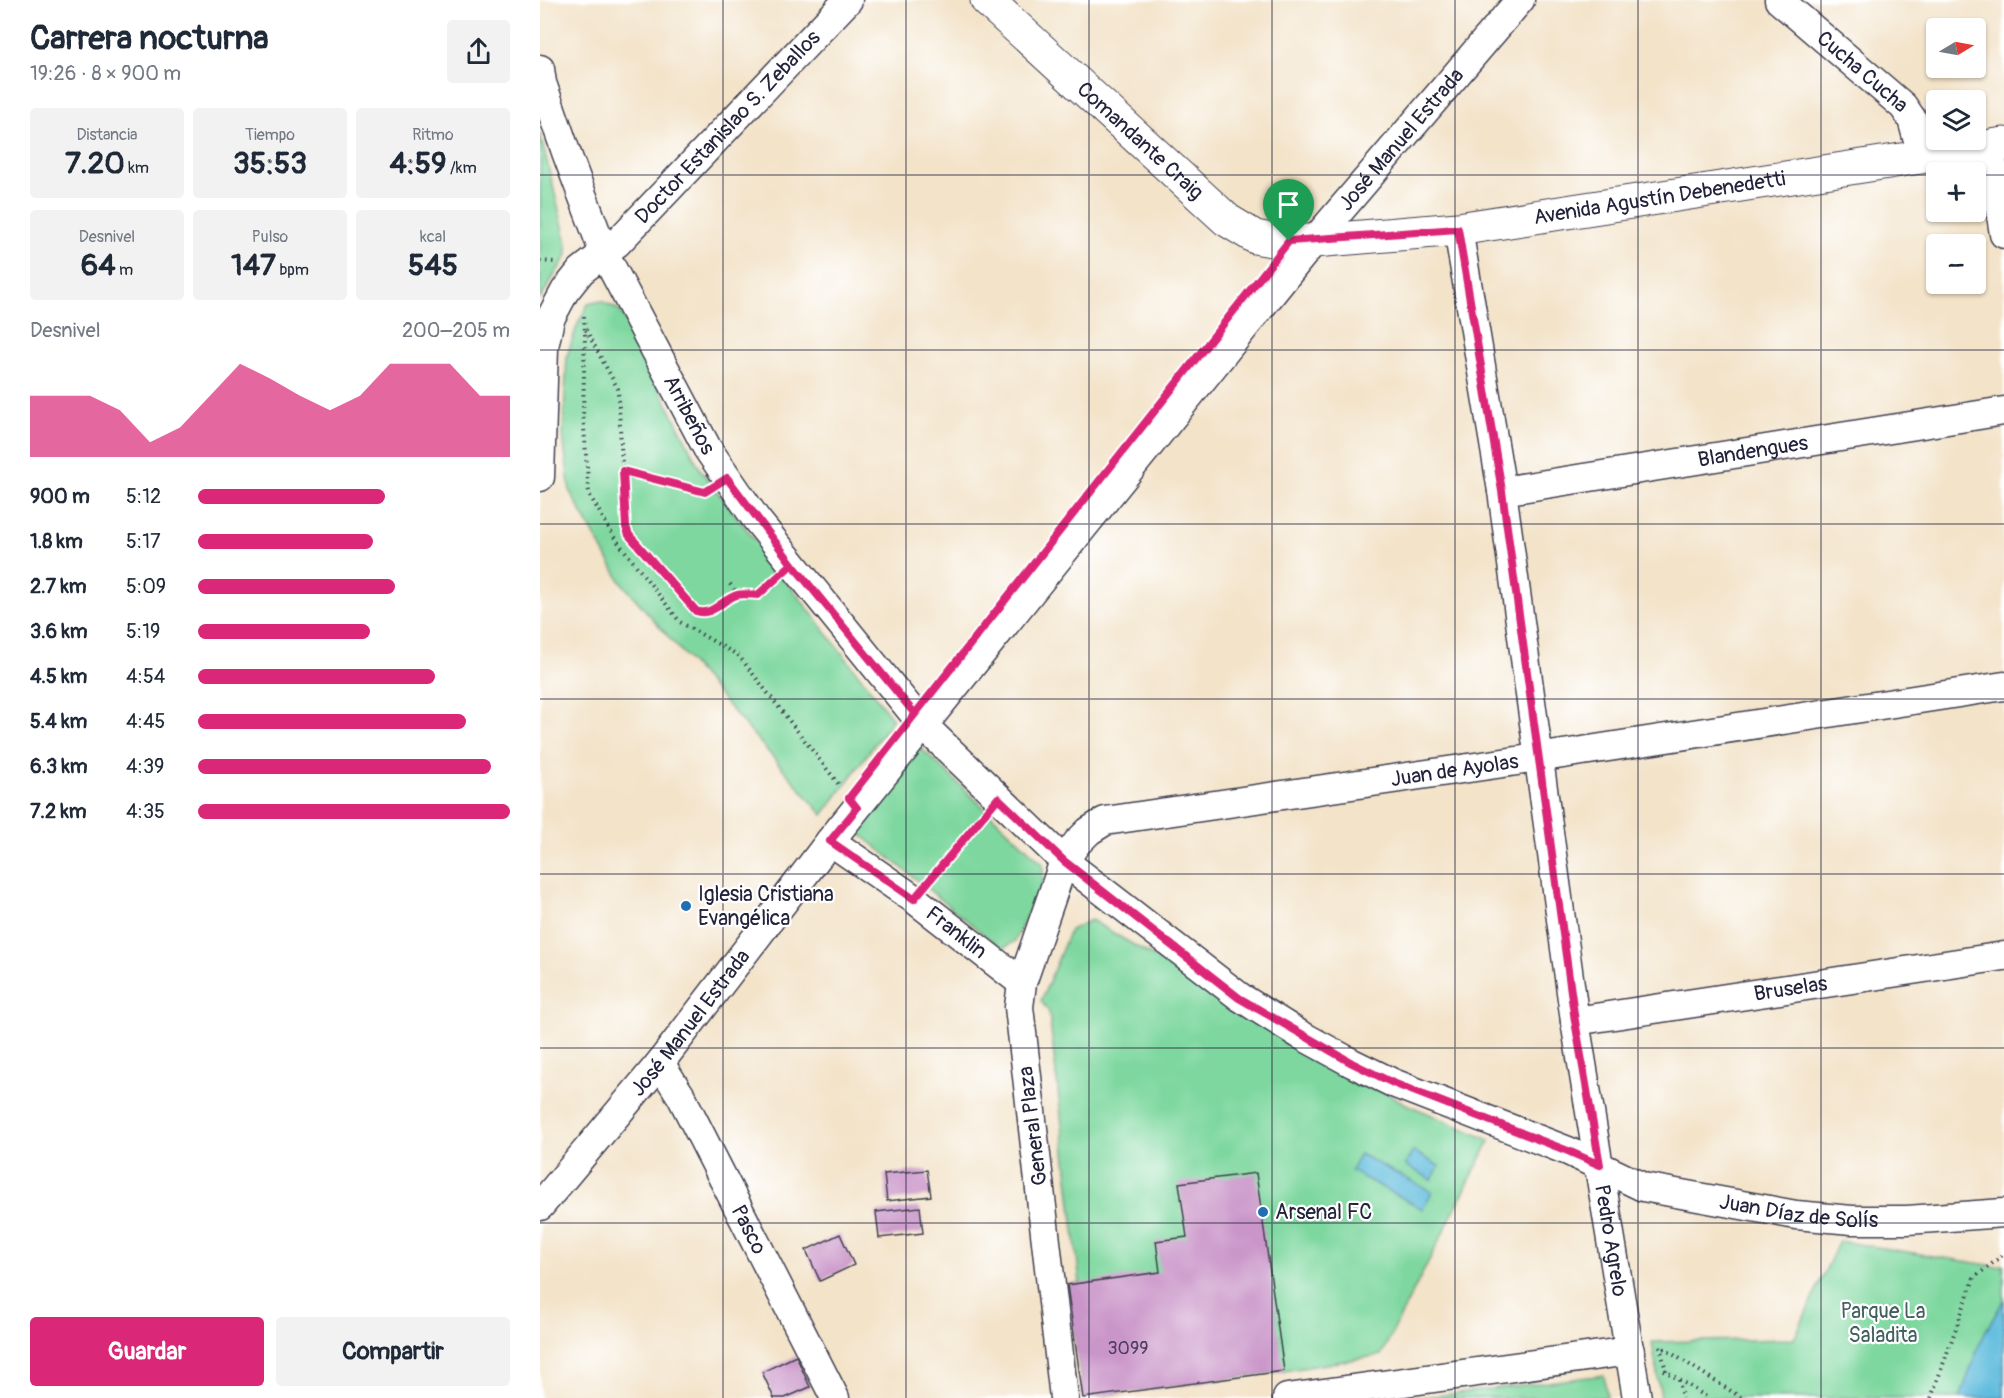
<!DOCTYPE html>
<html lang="es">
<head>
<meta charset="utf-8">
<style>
  :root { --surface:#fff; --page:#f2f2f3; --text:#1f2937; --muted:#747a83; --accent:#db2777 }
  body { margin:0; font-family:Pangolin,sans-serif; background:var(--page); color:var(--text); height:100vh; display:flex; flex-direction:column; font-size:22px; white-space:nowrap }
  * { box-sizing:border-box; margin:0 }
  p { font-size:20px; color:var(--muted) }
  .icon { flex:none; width:33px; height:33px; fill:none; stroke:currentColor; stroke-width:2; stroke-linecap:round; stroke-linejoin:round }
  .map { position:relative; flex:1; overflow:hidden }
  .drawer { display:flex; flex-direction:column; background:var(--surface); width:540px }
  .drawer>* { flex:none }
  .needle { width:39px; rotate:80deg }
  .fabs { position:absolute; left:1386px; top:18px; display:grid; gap:12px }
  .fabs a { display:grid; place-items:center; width:60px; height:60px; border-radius:6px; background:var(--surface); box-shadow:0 2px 4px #0004; font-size:30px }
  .pin { position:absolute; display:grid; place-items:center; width:51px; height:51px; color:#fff; margin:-62px -26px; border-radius:50% 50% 50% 0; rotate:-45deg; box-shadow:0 0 6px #0007 }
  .pin .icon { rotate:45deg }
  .round { display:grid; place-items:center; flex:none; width:63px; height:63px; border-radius:6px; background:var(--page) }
  .overview { display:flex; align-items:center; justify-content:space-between; height:102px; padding:0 30px }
  h1 { font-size:33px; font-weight:800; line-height:45px }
  .figures { display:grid; grid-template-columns:repeat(3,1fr); gap:9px; height:102px; padding:6px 30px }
  .figures div { display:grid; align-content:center; border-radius:6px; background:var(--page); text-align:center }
  .figures b { font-size:30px; font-weight:800 }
  .figures small { font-size:16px; font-weight:400 }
  .figures p { font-size:16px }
  .chart { height:168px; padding:12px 30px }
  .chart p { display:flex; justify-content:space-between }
  .chart svg { width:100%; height:108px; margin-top:6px; fill:var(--accent); opacity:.7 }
  .action { display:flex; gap:12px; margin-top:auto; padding:12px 30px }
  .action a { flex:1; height:69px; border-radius:6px; background:var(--accent); color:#fff; font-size:24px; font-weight:800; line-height:69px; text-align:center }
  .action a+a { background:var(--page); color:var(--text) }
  ul { padding:0 30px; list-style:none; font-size:20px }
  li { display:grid; grid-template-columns:96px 72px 1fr; align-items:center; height:45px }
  li i { height:15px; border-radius:8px; background:var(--accent) }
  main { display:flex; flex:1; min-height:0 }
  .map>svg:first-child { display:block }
  .green { fill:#7dd79e; stroke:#507c6c; stroke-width:1.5 }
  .water { fill:#5fbcdd; stroke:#406f8c; stroke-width:1.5 }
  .building { fill:#ca96c9 }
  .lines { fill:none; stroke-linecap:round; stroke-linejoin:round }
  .street-casing { stroke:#413f50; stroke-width:31 }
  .secondary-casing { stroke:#413f50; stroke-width:35 }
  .path { stroke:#413f50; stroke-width:4; stroke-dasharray:1.5 4.5; stroke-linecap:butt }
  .street { stroke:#fff; stroke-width:28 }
  .secondary { stroke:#fff; stroke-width:33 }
  .route-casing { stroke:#fff; stroke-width:12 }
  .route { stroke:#db2777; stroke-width:8 }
  .grid { fill:none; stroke:#22223b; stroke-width:1.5; stroke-opacity:0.55 }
  .poi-dot { fill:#1f6fb2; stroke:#fff; stroke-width:2 }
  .labels { text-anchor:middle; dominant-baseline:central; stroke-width:4.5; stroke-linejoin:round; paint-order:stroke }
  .number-label { font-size:18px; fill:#4c3f5e }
  .street-label { font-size:21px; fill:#22223b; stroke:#fff }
  .poi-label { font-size:21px; fill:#22223b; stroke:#fff; text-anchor:start }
  .park-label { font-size:21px; fill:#42615e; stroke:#fff }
</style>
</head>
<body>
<main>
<section class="drawer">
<div class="overview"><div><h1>Carrera nocturna</h1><p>19:26 · 8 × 900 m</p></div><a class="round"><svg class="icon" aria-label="share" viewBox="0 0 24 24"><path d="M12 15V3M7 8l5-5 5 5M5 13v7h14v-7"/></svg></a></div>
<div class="figures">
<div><p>Distancia</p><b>7.20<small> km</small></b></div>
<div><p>Tiempo</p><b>35:53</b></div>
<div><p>Ritmo</p><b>4:59<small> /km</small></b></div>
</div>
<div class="figures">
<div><p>Desnivel</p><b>64<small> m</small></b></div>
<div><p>Pulso</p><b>147<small> bpm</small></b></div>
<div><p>kcal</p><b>545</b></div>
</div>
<div class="chart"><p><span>Desnivel</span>200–205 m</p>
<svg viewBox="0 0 160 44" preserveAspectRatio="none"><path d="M0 44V19L10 19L20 19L30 25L40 38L50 32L60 19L70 6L80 12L90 19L100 25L110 19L120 6L130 6L140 6L150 19L160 19V44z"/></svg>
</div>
<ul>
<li><b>900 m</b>5:12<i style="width:60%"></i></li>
<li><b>1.8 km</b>5:17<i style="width:56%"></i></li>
<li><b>2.7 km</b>5:09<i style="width:63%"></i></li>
<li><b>3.6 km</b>5:19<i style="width:55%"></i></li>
<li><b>4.5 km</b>4:54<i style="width:76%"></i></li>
<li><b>5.4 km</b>4:45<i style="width:86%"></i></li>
<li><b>6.3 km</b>4:39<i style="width:94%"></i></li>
<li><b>7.2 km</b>4:35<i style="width:100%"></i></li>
</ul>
<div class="action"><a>Guardar</a><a>Compartir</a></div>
</section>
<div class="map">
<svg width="1464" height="1398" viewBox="0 0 1464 1398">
  <rect width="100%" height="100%" fill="#fff"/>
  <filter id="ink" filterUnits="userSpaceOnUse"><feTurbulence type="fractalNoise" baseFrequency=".0167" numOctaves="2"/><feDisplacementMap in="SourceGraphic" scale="12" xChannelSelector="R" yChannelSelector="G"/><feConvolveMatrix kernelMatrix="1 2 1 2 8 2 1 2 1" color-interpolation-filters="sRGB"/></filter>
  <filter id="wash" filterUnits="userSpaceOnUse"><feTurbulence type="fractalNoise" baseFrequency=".008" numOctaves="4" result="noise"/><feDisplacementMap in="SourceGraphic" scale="24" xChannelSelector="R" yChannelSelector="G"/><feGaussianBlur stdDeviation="1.35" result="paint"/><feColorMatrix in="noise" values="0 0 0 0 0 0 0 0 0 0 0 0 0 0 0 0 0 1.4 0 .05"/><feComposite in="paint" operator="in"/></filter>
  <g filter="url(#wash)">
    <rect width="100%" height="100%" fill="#f3e3c9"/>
    <g class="green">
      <polygon points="0,133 27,243 27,255 0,299"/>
      <polygon points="61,301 80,310 160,469 353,719 283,815 81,582 30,492 23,435 27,356 37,326 48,304"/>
      <polygon points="380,747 503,864 503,882 475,941 462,949 314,829"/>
      <polygon points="551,920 864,1103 950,1140 841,1355 744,1371 543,1398 527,1285 540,1283 509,1012 501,1001 530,930"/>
      <polygon points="1299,1241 1454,1266 1464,1265 1464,1398 1121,1398 1112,1342 1254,1339"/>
      <polygon points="1064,1375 1067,1398 880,1398 887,1397"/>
    </g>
    <g class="water">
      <polygon points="873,1151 899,1166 892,1180 865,1165"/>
      <polygon points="820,1154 892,1192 883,1209 811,1171"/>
      <polygon points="1464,1300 1464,1398 1420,1398 1442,1337"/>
    </g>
    <g id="blocks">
      <g class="building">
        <polygon points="387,1170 391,1196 347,1201 344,1174"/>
        <polygon points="716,1173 744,1371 543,1398 527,1285 620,1272 616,1241 647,1237 639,1183"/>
        <polygon points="380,1207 383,1233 339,1238 336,1212"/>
        <polygon points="300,1234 314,1265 280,1281 266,1250"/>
        <polygon points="256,1356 270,1387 245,1398 234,1398 222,1372"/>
      </g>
    </g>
  </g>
  <g filter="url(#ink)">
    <use href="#blocks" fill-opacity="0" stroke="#413f50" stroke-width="1.5"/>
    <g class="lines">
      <defs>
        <g id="street">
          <path id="s1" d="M1239,0L1363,106L1372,119L1382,156"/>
          <path id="s2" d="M0,69L2,83L26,152L64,253L167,448L216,519L383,725L524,861L700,997L759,1034L812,1063L853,1083L1028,1151L1103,1187L1256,1215L1312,1220H1367L1464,1213"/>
          <polyline points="1450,147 1464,234"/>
          <path id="s3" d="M918,229L962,491L1035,1021L1097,1398"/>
          <path id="s4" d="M0,477L4,347L10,319L25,291L41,271L77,243L308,0"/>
          <path id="s5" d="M962,491L1464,411"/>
          <path id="s6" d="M290,841L374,899L482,983"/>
          <path id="s7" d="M1035,1021L1464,956"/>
          <path id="s8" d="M120,1063L141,1096L295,1398"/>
          <path id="s9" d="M0,1206L120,1063L290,841L774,241L980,0"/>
          <path id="s10" d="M524,1398L479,1007L482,983L524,861L537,843L549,831L565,821L997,758L1464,686"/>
          <polyline points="747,1398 1090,1351"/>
        </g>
        <g id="secondary">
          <path id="s11" d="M447,0L687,220L715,237L737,241H774L918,229L1464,144"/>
        </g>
      </defs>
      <use href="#street" class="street-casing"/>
      <use href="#secondary" class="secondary-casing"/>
      <g class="path">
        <polyline points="0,261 14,262"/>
        <polyline points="44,316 45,334 43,414 49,494 74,537 140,622 199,656 300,786"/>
        <polyline points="46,330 78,389 85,519 89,535 156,611 162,613 169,612 198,595 218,595 232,583"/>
        <polyline points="83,471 163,491"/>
        <polyline points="190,584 198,595"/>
        <polyline points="391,878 440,819"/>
        <polyline points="1124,1370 1168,1398"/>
        <polyline points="1126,1371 1120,1346 1202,1398"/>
        <polyline points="1139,1380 1142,1398"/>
        <polyline points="1391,1398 1434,1278 1464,1254"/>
      </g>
      <use href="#street" class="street"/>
      <use href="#secondary" class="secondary"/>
    </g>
  </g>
  <g class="lines" filter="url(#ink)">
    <defs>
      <path id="route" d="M749,241L375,714L252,564L218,595C212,595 203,593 197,595C182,599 173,617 156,611L89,535L86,527L83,471L165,492L187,478L252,564L375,714L309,798L317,808L290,841L374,899L458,798L524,861L699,998L812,1063L853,1083L1028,1151L1060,1165L1035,1021L962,491L918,229L749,241"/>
    </defs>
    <use href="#route" class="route-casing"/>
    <use href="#route" class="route"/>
  </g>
  <path class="grid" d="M183,0V1398M366,0V1398M549,0V1398M732,0V1398M915,0V1398M1098,0V1398M1281,0V1398M0,175H1396M1436,175H1464M0,350H1464M0,524H1464M0,699H1464M0,874H1464M0,1048H1464M0,1223H1464"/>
  <g class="poi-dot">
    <circle cx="146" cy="906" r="6"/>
    <circle cx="723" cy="1212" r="6"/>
  </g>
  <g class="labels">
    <g class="number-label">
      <text x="588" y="1348">3099</text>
    </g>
    <g class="street-label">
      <text stroke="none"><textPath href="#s1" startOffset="110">Cucha Cucha</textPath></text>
      <text stroke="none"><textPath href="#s4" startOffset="422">Doctor Estanislao S. Zeballos</textPath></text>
      <text stroke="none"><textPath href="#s9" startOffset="1371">José Manuel Estrada</textPath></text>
      <text stroke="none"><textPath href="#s11" startOffset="208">Comandante Craig</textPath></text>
      <text stroke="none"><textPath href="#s11" startOffset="766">Avenida Agustín Debenedetti</textPath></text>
      <text stroke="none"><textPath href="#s2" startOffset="378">Arribeños</textPath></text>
      <text stroke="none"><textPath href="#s5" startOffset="254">Blandengues</textPath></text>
      <text stroke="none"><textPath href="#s10" startOffset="958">Juan de Ayolas</textPath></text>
      <text stroke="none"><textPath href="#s6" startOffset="156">Franklin</textPath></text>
      <text stroke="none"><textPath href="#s7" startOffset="218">Bruselas</textPath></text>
      <text stroke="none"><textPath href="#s9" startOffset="237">José Manuel Estrada</textPath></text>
      <text transform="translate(493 1126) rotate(-97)">General Plaza</text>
      <text stroke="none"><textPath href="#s2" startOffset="1790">Juan Díaz de Solís</textPath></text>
      <text stroke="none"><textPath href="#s8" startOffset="189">Pasco</textPath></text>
      <text stroke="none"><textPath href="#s3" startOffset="1023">Pedro Agrelo</textPath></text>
    </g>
    <g class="poi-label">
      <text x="158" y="894">Iglesia Cristiana<tspan x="158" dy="24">Evangélica</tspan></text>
      <text x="735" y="1212">Arsenal FC</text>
    </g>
    <g class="park-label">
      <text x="1343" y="1311">Parque La<tspan x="1343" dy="24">Saladita</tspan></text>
    </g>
  </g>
</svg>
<div class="fabs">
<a><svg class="needle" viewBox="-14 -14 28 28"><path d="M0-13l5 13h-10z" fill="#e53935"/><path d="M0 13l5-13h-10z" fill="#747a83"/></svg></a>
<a><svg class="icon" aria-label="layers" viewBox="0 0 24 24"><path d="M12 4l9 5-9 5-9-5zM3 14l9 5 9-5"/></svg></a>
<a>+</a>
<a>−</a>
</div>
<div class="pin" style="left:749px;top:241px;background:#1e9e55"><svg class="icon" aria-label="arrive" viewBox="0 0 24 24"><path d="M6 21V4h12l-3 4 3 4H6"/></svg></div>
</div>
</main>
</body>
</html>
